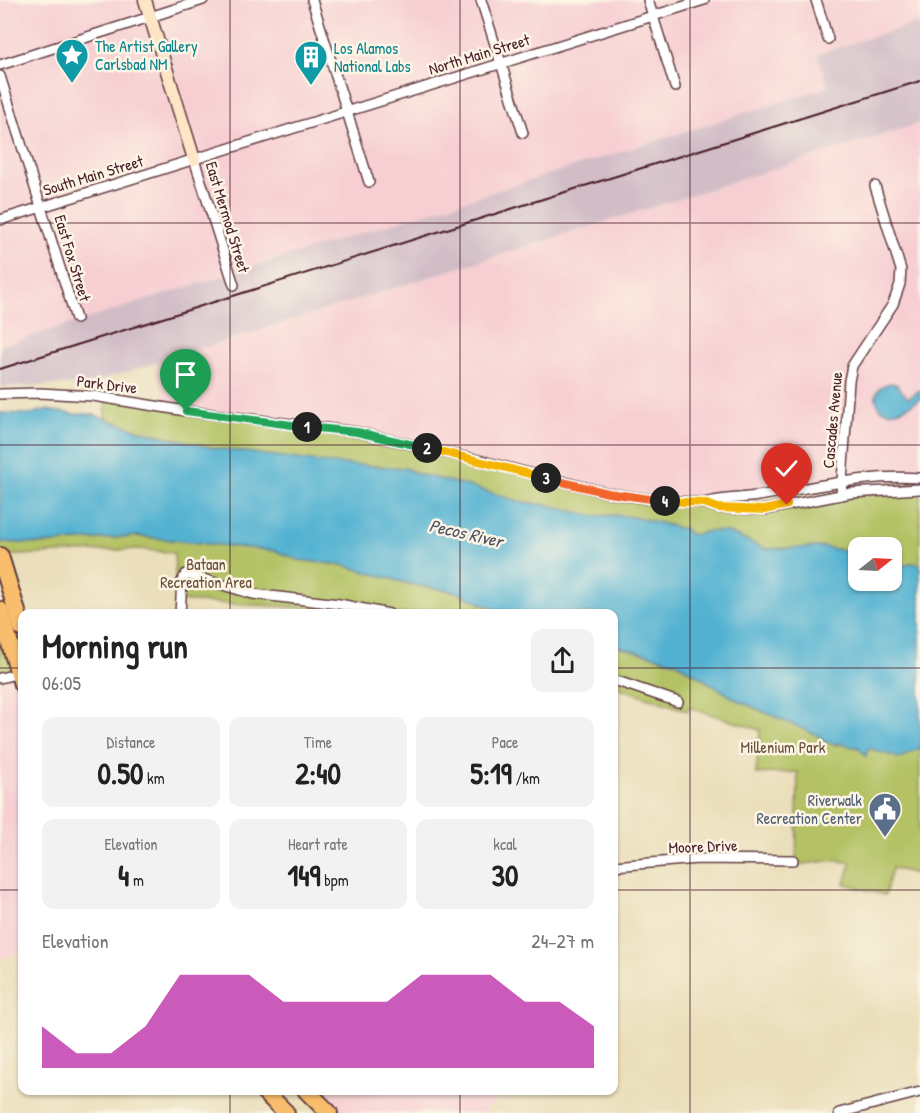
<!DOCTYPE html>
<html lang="en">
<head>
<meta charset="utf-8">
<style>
  :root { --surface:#fff; --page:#f2f2f2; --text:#222; --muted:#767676; --accent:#b5179e }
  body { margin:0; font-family:"Patrick Hand",sans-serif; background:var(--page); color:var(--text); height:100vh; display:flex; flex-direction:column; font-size:22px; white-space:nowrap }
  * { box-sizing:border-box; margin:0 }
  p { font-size:20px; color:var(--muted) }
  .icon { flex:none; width:33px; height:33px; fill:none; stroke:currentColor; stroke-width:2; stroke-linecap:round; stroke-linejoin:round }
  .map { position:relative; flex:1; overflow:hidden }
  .sheet { position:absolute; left:18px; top:609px; width:600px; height:486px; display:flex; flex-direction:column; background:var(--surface); border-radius:12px; box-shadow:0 2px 4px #0004 }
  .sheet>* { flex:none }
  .needle { width:39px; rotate:72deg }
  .fabs { position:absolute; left:848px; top:537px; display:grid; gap:12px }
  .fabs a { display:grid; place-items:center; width:54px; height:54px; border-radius:12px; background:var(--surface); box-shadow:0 2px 4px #0004; font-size:30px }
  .pin { position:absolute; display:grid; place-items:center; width:51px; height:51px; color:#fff; margin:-62px -26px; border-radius:50% 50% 50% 0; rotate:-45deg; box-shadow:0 0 6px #0007 }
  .pin .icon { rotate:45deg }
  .km { position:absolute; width:30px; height:30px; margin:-15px; border-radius:50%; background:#222; color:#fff; font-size:16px; line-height:30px; text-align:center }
  .round { display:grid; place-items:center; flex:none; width:63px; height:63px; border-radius:12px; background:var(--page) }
  .summary { display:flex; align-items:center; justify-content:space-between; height:102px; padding:0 24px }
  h1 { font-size:33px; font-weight:800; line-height:45px }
  .stats { display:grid; grid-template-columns:repeat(3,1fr); gap:9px; height:102px; padding:6px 24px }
  .stats div { display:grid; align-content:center; border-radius:12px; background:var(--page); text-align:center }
  .stats b { font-size:30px; font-weight:800 }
  .stats small { font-size:16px; font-weight:400 }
  .stats p { font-size:16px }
  .chart { height:168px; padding:12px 24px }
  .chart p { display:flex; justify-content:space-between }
  .chart svg { width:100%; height:108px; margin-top:6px; fill:var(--accent); opacity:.7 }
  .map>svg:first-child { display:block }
  .built { fill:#f7cfd3 }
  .industrial { fill:#d2bdc7 }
  .green { fill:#b4c265; stroke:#7f7048; stroke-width:1.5 }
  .water { fill:#53b2d2; stroke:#4e687e; stroke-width:1.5 }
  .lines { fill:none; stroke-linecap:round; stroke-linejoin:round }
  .street-casing { stroke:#623c41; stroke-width:12 }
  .secondary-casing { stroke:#623c41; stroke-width:15 }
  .highway-casing { stroke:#623c41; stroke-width:20 }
  .street { stroke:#fff; stroke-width:9 }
  .secondary { stroke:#fde5c5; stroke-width:12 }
  .highway { stroke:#f9be6d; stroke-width:16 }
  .rail { stroke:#4a1f2b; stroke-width:2 }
  .split-1-casing { stroke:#fff; stroke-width:12 }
  .split-2-casing { stroke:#fff; stroke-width:12 }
  .split-3-casing { stroke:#fff; stroke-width:12 }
  .split-4-casing { stroke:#fff; stroke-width:12 }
  .split-5-casing { stroke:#fff; stroke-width:12 }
  .split-1 { stroke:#22a559; stroke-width:8 }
  .split-2 { stroke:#22a559; stroke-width:8 }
  .split-3 { stroke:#f5b400; stroke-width:8 }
  .split-4 { stroke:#f0652b; stroke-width:8 }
  .split-5 { stroke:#f5b400; stroke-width:8 }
  .grid { fill:none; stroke:#4a1f2b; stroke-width:1.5; stroke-opacity:0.55 }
  .labels { text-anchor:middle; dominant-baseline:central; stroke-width:5; stroke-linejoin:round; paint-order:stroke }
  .culture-label { font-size:16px; fill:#0d838f; stroke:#fcf5e5; text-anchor:start }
  .street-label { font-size:16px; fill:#4a1f2b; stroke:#fcf5e5 }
  .park-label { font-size:16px; fill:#6a503c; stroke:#fcf5e5 }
  .service-label { font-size:16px; fill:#4e5e75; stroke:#fcf5e5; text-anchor:end }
  .water-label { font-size:18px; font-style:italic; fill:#4d5265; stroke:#fcf5e5 }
</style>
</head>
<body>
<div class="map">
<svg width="920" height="1113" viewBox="0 0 920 1113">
  <rect width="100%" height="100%" fill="#fcf5e5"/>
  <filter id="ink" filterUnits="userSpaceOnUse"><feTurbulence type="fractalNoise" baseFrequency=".0167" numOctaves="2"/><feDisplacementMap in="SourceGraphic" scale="12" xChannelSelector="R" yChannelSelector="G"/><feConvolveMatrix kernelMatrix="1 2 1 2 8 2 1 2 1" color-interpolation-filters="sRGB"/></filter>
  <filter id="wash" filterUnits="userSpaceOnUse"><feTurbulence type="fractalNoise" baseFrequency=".008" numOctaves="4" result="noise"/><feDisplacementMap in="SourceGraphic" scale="24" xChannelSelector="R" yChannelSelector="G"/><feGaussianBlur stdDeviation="1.35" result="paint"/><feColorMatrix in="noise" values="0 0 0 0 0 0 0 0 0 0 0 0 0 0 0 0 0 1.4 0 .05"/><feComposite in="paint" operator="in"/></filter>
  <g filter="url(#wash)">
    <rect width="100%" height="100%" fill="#ebdfbb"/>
    <g class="built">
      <polygon points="0,0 920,0 920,22 818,54 829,87 0,346"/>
      <polygon points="920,123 920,478 764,495 665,501 165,407 156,363"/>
      <polygon points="10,674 22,684 22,951 0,959 0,678"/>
      <polygon points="306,1091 504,1091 484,1113 329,1113"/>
    </g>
    <polygon class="industrial" points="920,22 920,123 88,384 0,387 0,346 828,87 818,54"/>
    <g class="green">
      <polygon points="106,398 357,432 586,488 718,508 787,505 920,489 920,564 909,563 904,566 891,561 891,548 858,548 858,553 823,547 766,549 726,532 691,535 686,530 672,526 639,518 607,515 594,516 547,505 521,502 472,487 418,474 405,468 327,463 214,448 138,430 105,418"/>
      <polygon points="136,536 276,551 298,560 342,565 410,584 457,592 496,610 513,613 361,614 294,607 177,601 174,553 139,549 0,556 0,542 43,544"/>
      <polygon points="0,610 19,673 0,678"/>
      <polygon points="614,645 676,662 737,700 819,736 821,740 835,745 842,744 867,750 868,748 900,758 920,748 920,875 892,868 885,895 845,884 851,863 836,860 796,865 798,772 756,774 760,730 688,707 688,711 614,686"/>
    </g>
    <g class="water">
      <path d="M891,383L896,384L908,398L920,390V399C908,407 895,416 881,409C872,398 875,386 891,383Z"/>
      <path d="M46,410L74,414H92L138,430L214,448L327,463L405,468L418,474L472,487L521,502L547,505L594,516L619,515L639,518L672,526L686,530L691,535L710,531L726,532L766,549L823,547L858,553V580H891V561L904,566L909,563L920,564V748L900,758L868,748L866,756L858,747C851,748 849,745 843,744C833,743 825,745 819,736L737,700L676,662L614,645V614L513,613L496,610L457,592L410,584L342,565L298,560L276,551L136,536L43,544L0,542V413L30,414Z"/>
    </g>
  </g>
  <g filter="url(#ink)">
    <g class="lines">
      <defs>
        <g id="street">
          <polyline points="312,0 369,182"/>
          <polyline points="481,0 523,133"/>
          <polyline points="648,0 675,87"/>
          <polyline points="816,0 828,39"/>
          <polyline points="0,65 203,0"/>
          <polyline points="0,76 76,319"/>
          <polyline points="194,159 234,285"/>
          <polyline points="0,220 704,0"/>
          <polyline points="0,394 40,393 93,396 186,411 357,432 482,461 608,493 649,499 704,503 718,508 764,510 851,493 920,489"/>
          <polyline points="841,495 849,381 852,366 893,304 900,284 901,270 875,186"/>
          <path d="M704,503C723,497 744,499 764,495C816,487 867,474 920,478"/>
          <polyline points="180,614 182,581 186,574 253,594 339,604 389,614"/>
          <polyline points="0,678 20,673"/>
          <polyline points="614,680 678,702"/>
          <polyline points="614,866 698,859 793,860"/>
          <polyline points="839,1113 920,1092"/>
        </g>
        <polyline id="secondary" points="145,0 194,159"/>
        <g id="highway">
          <polyline points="0,556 22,628"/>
          <polyline points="0,610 22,684"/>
          <polyline points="263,1090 286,1113"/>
          <polyline points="306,1090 329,1113"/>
        </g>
      </defs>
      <use href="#street" class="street-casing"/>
      <use href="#secondary" class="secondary-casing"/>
      <use href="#highway" class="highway-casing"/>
      <use href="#street" class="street"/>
      <use href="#secondary" class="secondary"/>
      <use href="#highway" class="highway"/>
      <polyline class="rail" points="0,369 920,81"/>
    </g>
  </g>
  <g class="lines" filter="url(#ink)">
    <defs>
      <polyline id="split-1" points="186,411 307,427"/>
      <polyline id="split-2" points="307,427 357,432 427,448"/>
      <polyline id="split-3" points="427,448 546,478"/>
      <polyline id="split-4" points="546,478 608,493 665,501"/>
      <polyline id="split-5" points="665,501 704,503 718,508 764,510 787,505"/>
    </defs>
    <use href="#split-1" class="split-1-casing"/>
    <use href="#split-2" class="split-2-casing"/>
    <use href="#split-3" class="split-3-casing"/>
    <use href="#split-4" class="split-4-casing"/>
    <use href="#split-5" class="split-5-casing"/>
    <use href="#split-1" class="split-1"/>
    <use href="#split-2" class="split-2"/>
    <use href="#split-3" class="split-3"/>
    <use href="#split-4" class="split-4"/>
    <use href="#split-5" class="split-5"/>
  </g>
  <path class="grid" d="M230,0V614M460,0V614M690,0V1113M0,223H920M0,445H920M0,668H22M614,668H920M0,890H22M614,890H920M230,1090V1113M460,1090V1113"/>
  <defs>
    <symbol id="sight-pin" viewBox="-11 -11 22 30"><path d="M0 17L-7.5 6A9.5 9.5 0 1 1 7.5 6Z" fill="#0f9aa8" stroke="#fcf5e5"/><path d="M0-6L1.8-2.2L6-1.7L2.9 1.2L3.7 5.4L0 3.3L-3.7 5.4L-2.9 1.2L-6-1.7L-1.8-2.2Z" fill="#fff"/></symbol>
    <symbol id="building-pin" viewBox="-11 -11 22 30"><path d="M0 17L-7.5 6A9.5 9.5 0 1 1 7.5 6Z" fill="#0f9aa8" stroke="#fcf5e5"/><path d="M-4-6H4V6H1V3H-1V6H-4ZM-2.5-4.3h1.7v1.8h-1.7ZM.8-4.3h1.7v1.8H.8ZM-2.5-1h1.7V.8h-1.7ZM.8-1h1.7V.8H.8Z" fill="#fff"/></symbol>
    <symbol id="civic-pin" viewBox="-11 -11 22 30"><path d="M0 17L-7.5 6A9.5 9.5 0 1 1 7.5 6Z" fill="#5c6f8a" stroke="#fcf5e5"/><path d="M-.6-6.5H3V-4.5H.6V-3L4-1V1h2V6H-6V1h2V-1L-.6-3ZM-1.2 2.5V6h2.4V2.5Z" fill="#fff"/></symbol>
  </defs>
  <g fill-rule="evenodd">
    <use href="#sight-pin" x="53" y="36" width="38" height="52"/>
    <use href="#building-pin" x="292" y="38" width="38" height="52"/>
    <use href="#civic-pin" x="866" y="790" width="38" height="52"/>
  </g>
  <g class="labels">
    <g class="culture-label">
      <text x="95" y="46">The Artist Gallery<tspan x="95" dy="18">Carlsbad NM</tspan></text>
      <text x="334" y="48">Los Alamos<tspan x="334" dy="18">National Labs</tspan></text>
    </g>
    <g class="street-label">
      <text transform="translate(479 54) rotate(-17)">North Main Street</text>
      <text transform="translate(93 175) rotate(-17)">South Main Street</text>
      <text transform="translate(228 217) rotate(73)">East Mermod Street</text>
      <text transform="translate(73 258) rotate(73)">East Fox Street</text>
      <text transform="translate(107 384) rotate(7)">Park Drive</text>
      <text transform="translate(832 420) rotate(-85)">Cascades Avenue</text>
      <text transform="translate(703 846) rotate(-2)">Moore Drive</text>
    </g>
    <g class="park-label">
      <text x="206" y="564">Bataan<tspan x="206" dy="18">Recreation Area</tspan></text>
      <text x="783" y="747">Millenium Park</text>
    </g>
    <g class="service-label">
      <text x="862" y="800">Riverwalk<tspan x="862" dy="18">Recreation Center</tspan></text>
    </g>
    <g class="water-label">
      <text transform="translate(466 533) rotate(13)">Pecos River</text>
    </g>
  </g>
</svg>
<div class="fabs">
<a><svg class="needle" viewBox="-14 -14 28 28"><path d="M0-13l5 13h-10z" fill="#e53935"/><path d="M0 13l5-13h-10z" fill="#767676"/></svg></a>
</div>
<div class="pin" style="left:186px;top:411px;background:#1e9e55"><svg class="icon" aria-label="arrive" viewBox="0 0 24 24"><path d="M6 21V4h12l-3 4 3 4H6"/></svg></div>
<div class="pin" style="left:787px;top:505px;background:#d93025"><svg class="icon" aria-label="check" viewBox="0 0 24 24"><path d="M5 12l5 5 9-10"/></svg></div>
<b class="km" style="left:307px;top:427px">1</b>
<b class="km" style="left:427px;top:448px">2</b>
<b class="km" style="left:546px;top:478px">3</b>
<b class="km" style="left:665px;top:501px">4</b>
<section class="sheet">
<div class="summary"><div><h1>Morning run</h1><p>06:05</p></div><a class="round"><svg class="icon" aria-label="share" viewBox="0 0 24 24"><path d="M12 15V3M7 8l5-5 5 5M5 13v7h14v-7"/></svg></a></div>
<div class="stats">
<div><p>Distance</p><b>0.50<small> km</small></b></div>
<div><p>Time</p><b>2:40</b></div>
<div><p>Pace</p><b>5:19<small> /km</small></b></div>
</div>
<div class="stats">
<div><p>Elevation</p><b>4<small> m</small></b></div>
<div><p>Heart rate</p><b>149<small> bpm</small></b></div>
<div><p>kcal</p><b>30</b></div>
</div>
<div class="chart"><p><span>Elevation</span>24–27 m</p>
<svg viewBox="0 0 160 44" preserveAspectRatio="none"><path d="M0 44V27L10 38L20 38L30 27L40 6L50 6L60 6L70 17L80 17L90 17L100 17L110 6L120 6L130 6L140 17L150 17L160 27V44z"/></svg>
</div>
</section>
</div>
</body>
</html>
